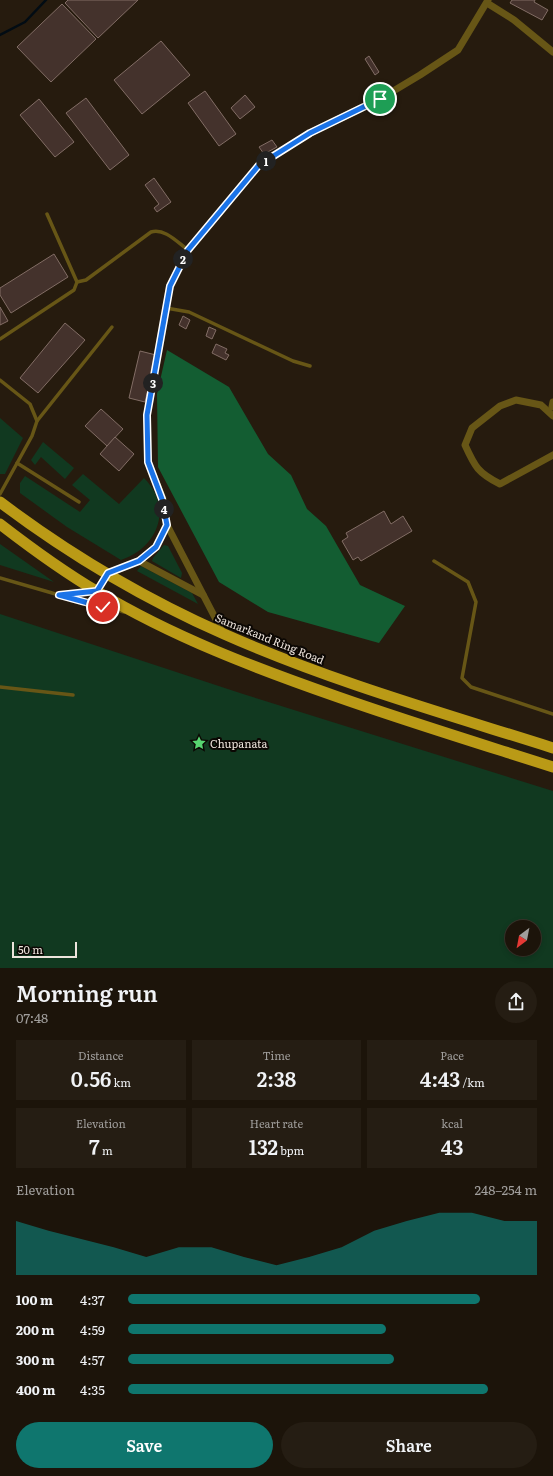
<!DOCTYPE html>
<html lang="en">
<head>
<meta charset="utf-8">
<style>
  :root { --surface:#1c140a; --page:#251d13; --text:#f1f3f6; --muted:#a09e9c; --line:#3a332b; --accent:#0f766e }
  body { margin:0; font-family:Literata,serif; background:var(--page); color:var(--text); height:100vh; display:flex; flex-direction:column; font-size:15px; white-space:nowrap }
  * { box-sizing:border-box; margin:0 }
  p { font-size:13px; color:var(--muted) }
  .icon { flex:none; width:22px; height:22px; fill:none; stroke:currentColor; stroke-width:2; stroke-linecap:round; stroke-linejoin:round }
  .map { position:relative; height:968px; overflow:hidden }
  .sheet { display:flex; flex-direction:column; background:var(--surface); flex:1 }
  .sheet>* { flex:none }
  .needle { width:26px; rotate:212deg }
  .buttons { position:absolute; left:505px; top:920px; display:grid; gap:8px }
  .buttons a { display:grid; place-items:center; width:36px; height:36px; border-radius:50%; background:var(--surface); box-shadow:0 2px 6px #0003,0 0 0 1px var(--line); font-size:20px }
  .scale { position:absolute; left:12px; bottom:10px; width:65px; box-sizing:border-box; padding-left:4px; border:2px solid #ede4dc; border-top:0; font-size:11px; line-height:14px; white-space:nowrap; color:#ede4dc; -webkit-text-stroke:3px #0b0703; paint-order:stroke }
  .pin { position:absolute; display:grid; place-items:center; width:34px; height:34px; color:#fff; margin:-17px; border:2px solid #fff; border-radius:50%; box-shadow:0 1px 4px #0007 }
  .km { position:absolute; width:20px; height:20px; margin:-10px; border-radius:50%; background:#222; color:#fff; font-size:11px; line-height:20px; text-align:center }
  .round { display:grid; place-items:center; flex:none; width:42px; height:42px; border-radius:21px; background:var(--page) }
  .headline { display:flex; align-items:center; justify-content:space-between; height:68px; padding:0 16px }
  h1 { font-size:22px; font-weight:600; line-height:30px }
  .metrics { display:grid; grid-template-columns:repeat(3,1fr); gap:6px; height:68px; padding:4px 16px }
  .metrics div { display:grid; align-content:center; border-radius:0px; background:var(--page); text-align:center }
  .metrics b { font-size:20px; font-weight:600 }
  .metrics small { font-size:11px; font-weight:400 }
  .metrics p { font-size:11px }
  .chart { height:112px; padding:8px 16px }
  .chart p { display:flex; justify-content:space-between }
  .chart svg { width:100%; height:72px; margin-top:4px; fill:var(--accent); opacity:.7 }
  .button { display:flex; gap:8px; margin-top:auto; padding:8px 16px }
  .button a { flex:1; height:46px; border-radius:24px; background:var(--accent); color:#fff; font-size:16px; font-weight:600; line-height:46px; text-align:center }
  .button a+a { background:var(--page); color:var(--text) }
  ul { padding:0 16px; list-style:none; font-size:13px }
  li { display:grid; grid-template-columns:64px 48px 1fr; align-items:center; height:30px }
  li i { height:10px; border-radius:5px; background:var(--accent) }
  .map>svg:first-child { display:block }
  .green { fill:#113920; fill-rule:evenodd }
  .forest { fill:#135d32 }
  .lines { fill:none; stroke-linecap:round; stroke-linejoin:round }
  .stream { stroke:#020c14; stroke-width:2.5 }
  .building { fill:#44322c; stroke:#826d65 }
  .service { stroke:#675616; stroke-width:3.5 }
  .minor { stroke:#675616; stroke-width:7 }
  .trunk { stroke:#ba9a16; stroke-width:11 }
  .route-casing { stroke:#fff; stroke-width:8 }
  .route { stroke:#1a73e8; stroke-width:5 }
  .labels { text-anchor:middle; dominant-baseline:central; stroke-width:4; stroke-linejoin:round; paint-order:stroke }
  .street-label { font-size:11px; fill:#ede4dc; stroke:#0b0703 }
  .poi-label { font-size:11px; fill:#ede4dc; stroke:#0b0703; text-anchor:start }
</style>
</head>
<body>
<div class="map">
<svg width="553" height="968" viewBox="0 0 553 968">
  <rect width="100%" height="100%" fill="#261b0e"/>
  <g class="green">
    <polygon points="0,418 23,438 5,474 0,474"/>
    <polygon points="43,442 74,468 65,479 41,457 35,465 31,460"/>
    <path d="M83,474L119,504L144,478C173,507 159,547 121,560L67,527L20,493V483L25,476L80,512L90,500L72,485Z"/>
    <polygon points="0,544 54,582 0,565"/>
    <polygon points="164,545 168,546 182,573 181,578 152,561 153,558"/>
    <polygon points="141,566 192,593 198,604 137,571"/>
    <path d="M0,614L243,694L553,791V968H0ZM512,927H534V949H512Z"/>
  </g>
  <polygon class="forest" points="167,350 229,387 268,454 291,475 307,509 326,526 360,585 405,606 379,643 268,612 219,582 158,467 157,394"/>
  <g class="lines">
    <polyline class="stream" points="0,35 25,22 46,0"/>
  </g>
  <g class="building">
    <polygon points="68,0 138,0 98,38 65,3"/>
    <polygon points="512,0 535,0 534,2 548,10 542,20 510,3"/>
    <polygon points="62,4 96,39 51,82 17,47"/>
    <polygon points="161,41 190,75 142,114 114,80"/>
    <polygon points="369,56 379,72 375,75 365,59"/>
    <polygon points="205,91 236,134 219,146 188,103"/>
    <polygon points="245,95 255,107 240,119 231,108"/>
    <polygon points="86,98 129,155 110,170 66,113"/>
    <polygon points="39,99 74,142 55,157 20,115"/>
    <polygon points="272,140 277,147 264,154 259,147"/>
    <polygon points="154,178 171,202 157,212 154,208 159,204 145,185"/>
    <polygon points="54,254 68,277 11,313 0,295 0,288"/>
    <polygon points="0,307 8,321 0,325"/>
    <polygon points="183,316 190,320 186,329 179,325"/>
    <polygon points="65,323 85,340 38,393 20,378"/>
    <polygon points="209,327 216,330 212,339 206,336"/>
    <polygon points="216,344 227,349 225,353 229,355 226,360 212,353"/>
    <polygon points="140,351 156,355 145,402 129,398"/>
    <polygon points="101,409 123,429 107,446 85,426"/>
    <polygon points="115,437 134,454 119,471 100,454"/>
    <polygon points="384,511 391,524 403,516 412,531 361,561 358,557 353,560 342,541 348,537 346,533"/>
  </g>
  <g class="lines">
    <g class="service">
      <path d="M77,282L86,280L151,232C165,228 177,242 188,250"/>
      <polyline points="166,308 189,312 293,361 310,366"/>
      <polyline points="0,339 74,290 77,282 47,214"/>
      <polyline points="0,380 30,404 37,421 32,436 0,494"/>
      <polyline points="37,421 112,327"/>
      <polyline points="17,463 79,502"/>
      <polyline points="434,561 468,582 476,602 462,678 471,687 553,714"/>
      <polyline points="0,578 59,595 92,592"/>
      <polyline points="62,596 124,612"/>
      <polyline points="0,687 73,695"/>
    </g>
    <g class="minor">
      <polyline points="487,3 514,20 553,52"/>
      <polyline points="552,407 553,402"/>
      <path d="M553,416L541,405L516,400L500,406L472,428L465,445C475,467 478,473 500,484L553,455"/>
      <polyline points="139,561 203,595"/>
      <polyline points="97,591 108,573 139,561 156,547 167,525"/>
      <polyline points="223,633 167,525 163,499 148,462 147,415 170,286 188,250 259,165 310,133 380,99 420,75 458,50 488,0"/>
    </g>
    <g class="trunk">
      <path d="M0,502C69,554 145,599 224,634C330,681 443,713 553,748"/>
      <path d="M0,524C31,548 64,572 98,592C173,637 255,668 338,697C409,722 481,744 553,767"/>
    </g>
  </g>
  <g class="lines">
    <defs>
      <polyline id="route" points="103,607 59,595 97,591 108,573 139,561 156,547 167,525 162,499 148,462 147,415 170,286 188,250 259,165 310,133 380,99"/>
    </defs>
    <use href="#route" class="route-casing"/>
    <use href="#route" class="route"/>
  </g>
  <defs>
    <symbol id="sight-bare" viewBox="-9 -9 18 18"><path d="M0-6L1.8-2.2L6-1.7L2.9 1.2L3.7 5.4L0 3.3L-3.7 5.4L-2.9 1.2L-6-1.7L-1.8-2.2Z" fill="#57d570" stroke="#0b0703" stroke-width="2.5" paint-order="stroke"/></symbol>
  </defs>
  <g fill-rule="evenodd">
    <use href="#sight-bare" x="189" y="733" width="20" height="20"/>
  </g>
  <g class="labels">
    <g class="street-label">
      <text transform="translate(270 638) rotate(22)">Samarkand Ring Road</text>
    </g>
    <g class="poi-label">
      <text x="210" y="743">Chupanata</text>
    </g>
  </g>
</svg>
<div class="buttons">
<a><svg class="needle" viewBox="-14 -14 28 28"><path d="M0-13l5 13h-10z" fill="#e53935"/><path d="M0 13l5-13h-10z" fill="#a09e9c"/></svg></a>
</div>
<div class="scale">50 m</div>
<div class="pin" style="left:380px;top:99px;background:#1e9e55"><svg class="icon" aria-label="arrive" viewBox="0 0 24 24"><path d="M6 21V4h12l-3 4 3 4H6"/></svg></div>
<div class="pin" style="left:103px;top:607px;background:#d93025"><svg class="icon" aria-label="check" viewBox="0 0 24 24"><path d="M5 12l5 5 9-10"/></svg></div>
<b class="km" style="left:266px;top:161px">1</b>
<b class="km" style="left:183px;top:259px">2</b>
<b class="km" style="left:153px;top:383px">3</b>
<b class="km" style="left:164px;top:509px">4</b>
</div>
<section class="sheet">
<div class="headline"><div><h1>Morning run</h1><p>07:48</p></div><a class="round"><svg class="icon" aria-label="share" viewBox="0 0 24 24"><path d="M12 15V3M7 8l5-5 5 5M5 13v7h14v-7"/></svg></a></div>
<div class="metrics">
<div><p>Distance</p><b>0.56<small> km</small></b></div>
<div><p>Time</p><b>2:38</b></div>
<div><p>Pace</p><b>4:43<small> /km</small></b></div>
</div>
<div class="metrics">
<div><p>Elevation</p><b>7<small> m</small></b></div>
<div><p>Heart rate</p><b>132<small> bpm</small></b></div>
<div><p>kcal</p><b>43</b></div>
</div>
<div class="chart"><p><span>Elevation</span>248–254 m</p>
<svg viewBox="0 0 160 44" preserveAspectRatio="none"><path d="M0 44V11L10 17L20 22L30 27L40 33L50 27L60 27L70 33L80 38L90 33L100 27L110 17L120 11L130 6L140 6L150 11L160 11V44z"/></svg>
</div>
<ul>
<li><b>100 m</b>4:37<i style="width:86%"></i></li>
<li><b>200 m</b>4:59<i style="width:63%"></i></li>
<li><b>300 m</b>4:57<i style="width:65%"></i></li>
<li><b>400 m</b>4:35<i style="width:88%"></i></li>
</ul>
<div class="button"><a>Save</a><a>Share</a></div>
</section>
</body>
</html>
